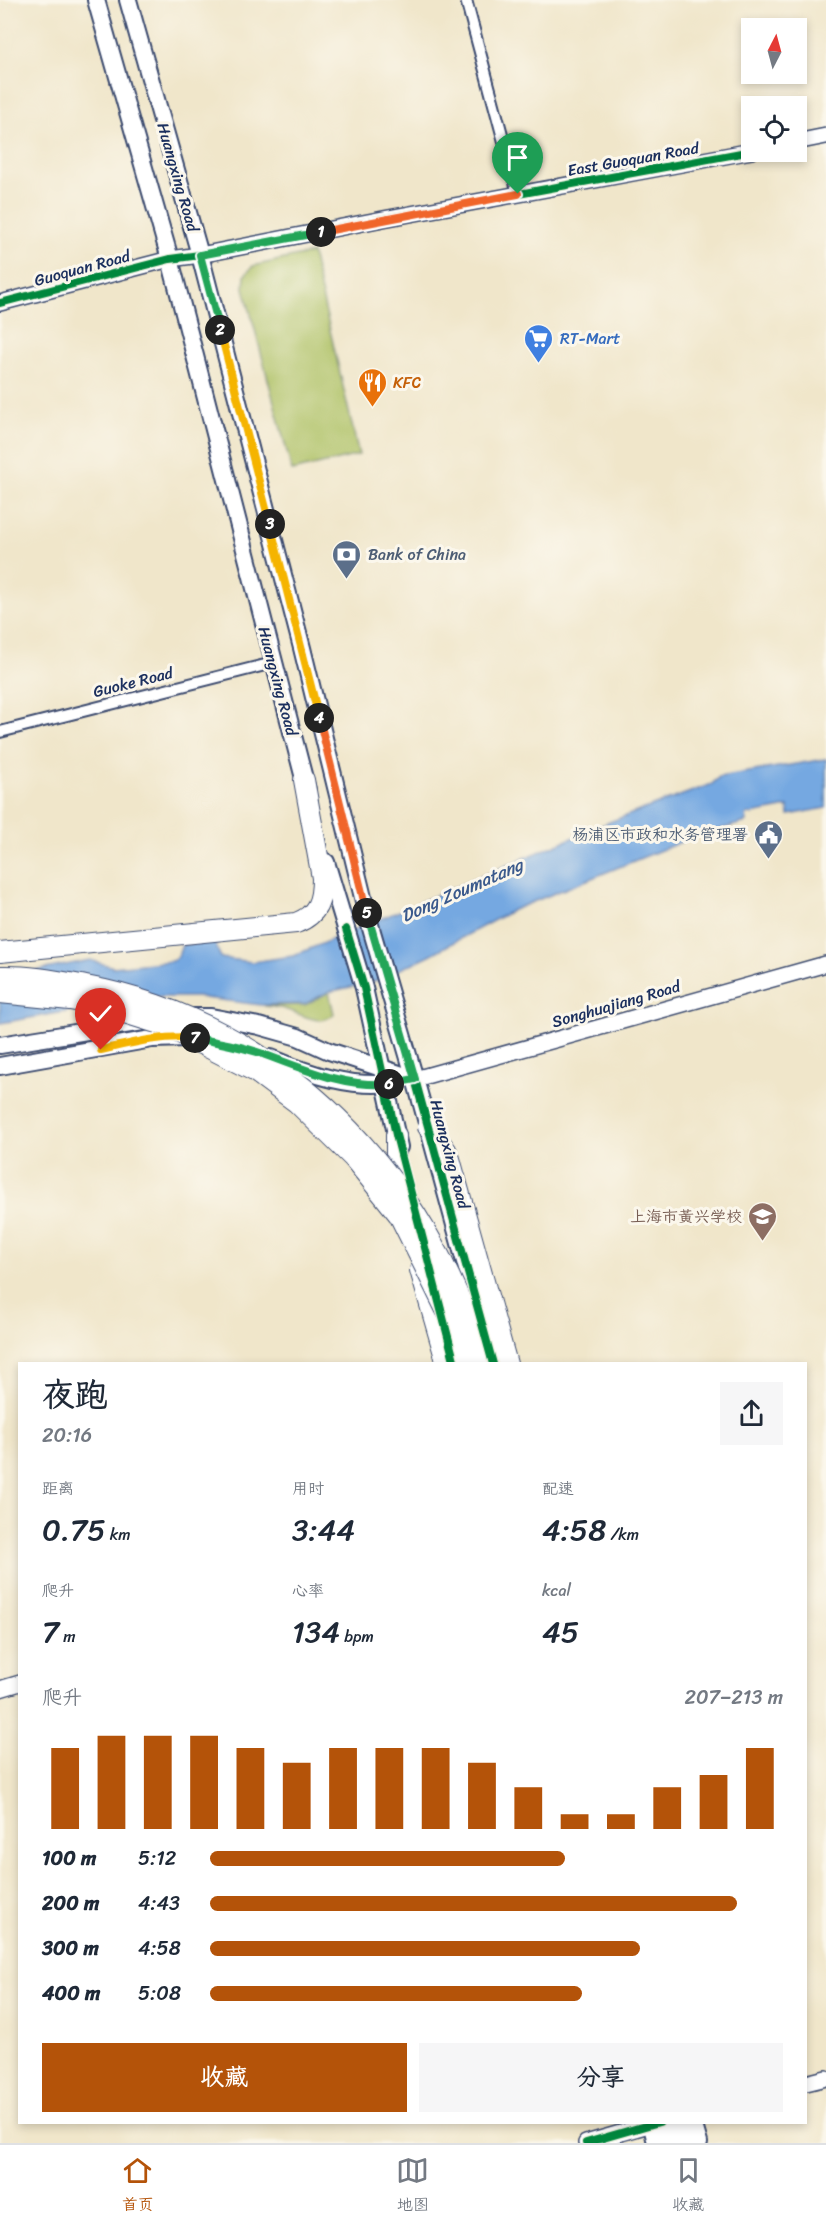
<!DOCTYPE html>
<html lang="zh">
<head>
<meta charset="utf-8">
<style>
  :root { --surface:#fff; --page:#f6f6f7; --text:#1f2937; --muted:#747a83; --line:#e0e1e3; --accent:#b45309 }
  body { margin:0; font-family:Sriracha,"LXGW WenKai TC",sans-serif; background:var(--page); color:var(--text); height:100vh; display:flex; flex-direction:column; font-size:22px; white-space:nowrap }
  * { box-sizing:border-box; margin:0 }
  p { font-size:20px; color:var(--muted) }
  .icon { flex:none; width:33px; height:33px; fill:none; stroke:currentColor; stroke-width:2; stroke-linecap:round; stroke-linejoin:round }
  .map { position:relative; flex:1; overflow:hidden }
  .sheet { position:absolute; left:18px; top:1362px; width:789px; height:762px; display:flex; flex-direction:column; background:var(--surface); border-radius:0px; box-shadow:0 3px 9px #0003 }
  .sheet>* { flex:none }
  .needle { width:39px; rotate:6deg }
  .fabs { position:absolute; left:741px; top:18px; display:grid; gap:12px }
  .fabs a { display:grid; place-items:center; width:66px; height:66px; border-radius:0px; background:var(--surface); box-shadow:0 3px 9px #0003; font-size:30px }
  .pin { position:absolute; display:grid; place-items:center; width:51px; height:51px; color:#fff; margin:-62px -26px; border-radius:50% 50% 50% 0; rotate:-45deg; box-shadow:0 0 6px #0007 }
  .pin .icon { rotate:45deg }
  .km { position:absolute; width:30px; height:30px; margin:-15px; border-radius:50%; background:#222; color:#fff; font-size:16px; line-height:30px; text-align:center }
  .round { display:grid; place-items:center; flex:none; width:63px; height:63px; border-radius:0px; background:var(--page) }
  .head { display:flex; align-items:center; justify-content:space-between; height:102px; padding:0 24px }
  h1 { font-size:33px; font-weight:600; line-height:45px }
  .figures { display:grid; grid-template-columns:repeat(3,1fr); gap:9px; height:102px; padding:6px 24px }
  .figures div { display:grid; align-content:center }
  .figures b { font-size:30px; font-weight:600 }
  .figures small { font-size:16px; font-weight:400 }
  .figures p { font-size:16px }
  .chart { height:168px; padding:12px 24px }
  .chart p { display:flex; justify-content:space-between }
  .chart svg { width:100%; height:108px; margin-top:6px; stroke:var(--accent); stroke-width:6 }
  .action { display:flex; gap:12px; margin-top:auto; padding:12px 24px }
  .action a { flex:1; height:69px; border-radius:0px; background:var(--accent); color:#fff; font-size:24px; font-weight:600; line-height:69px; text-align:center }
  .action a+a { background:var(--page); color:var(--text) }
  ul { padding:0 24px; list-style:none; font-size:20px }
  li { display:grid; grid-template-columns:96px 72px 1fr; align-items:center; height:45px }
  li i { height:15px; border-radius:8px; background:var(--accent) }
  .menu { display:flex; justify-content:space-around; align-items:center; height:84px; border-top:2px solid var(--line); background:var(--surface); font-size:16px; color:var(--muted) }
  .menu a { display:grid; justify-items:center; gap:3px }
  .menu .current { color:var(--accent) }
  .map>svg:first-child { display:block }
  .green { fill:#aec165; stroke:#647862; stroke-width:1.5 }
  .water { fill:#74a8e1; stroke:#486ca0; stroke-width:1.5 }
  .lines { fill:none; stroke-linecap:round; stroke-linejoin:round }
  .street-casing { stroke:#3b4a6e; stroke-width:14 }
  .secondary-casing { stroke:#3b4a6e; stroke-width:18 }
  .primary-casing { stroke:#3b4a6e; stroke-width:20 }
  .highway-casing { stroke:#3b4a6e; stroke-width:22 }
  .street { stroke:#fff; stroke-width:10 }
  .secondary { stroke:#fff; stroke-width:15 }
  .primary { stroke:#fff; stroke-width:16 }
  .highway { stroke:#fff; stroke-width:20 }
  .highway-bridge-casing { stroke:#3b4a6e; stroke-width:22; stroke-linecap:butt }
  .highway-bridge { stroke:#fff; stroke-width:20 }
  .cycleway-casing { stroke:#fbf7ec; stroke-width:11 }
  .cycleway { stroke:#00873e; stroke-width:8 }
  .split-1-casing { stroke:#fff; stroke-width:12 }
  .split-2-casing { stroke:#fff; stroke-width:12 }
  .split-3-casing { stroke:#fff; stroke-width:12 }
  .split-4-casing { stroke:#fff; stroke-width:12 }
  .split-5-casing { stroke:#fff; stroke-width:12 }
  .split-6-casing { stroke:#fff; stroke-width:12 }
  .split-7-casing { stroke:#fff; stroke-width:12 }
  .split-8-casing { stroke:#fff; stroke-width:12 }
  .split-1 { stroke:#f0652b; stroke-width:8 }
  .split-2 { stroke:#22a559; stroke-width:8 }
  .split-3 { stroke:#f5b400; stroke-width:8 }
  .split-4 { stroke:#f5b400; stroke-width:8 }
  .split-5 { stroke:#f0652b; stroke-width:8 }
  .split-6 { stroke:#22a559; stroke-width:8 }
  .split-7 { stroke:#22a559; stroke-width:8 }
  .split-8 { stroke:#f5b400; stroke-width:8 }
  .labels { text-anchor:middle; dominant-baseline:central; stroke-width:6; stroke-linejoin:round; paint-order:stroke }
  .street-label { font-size:16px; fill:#1b2f5e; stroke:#fbf7ec }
  .shop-label { font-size:16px; fill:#366cbe; stroke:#fbf7ec; text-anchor:start }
  .food-label { font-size:16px; fill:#c56008; stroke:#fbf7ec; text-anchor:start }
  .service-label { font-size:16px; fill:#4e5e75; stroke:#fbf7ec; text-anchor:start }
  .education-label { font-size:16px; fill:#785e54; stroke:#fbf7ec; text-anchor:end }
  .water-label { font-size:18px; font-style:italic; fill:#3a598c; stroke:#fbf7ec }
</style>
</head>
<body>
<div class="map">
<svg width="826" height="2143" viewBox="0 0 826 2143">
  <rect width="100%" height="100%" fill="#fbf7ec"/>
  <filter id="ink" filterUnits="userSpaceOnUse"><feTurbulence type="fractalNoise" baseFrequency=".0167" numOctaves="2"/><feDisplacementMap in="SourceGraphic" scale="12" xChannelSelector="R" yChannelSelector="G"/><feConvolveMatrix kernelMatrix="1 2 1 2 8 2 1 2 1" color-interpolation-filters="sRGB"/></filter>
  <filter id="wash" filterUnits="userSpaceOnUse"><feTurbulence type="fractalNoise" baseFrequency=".008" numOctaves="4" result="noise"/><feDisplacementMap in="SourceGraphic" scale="24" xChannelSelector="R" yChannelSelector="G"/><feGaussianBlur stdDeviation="1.35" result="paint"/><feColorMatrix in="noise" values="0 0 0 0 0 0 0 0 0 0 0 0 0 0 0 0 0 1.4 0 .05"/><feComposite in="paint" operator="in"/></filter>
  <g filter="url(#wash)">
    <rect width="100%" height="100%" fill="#f0e6ca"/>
    <g class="green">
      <polygon points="312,253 359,455 292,471 244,288 245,275 253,266"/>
      <path d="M329,992L334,1014C320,1028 300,1013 284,1009C278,1007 271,1007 264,1006L305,1005Z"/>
    </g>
    <polygon class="water" points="826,759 826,808 789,815 788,807 746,815 747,822 698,835 513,910 430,955 373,982 328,992 305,1004 261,1005 196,997 151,997 0,1023 0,978 90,960 113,967 172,961 178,956 182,945 214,941 221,958 252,962 293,956 612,821 712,784 719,777"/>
  </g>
  <g filter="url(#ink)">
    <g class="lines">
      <defs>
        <g id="street">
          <polyline points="466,0 518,194"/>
          <polyline points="0,732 273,663"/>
        </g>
        <g id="secondary">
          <polyline points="796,142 826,136"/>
          <polyline points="0,303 170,259 200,255 383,219 752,151"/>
          <polyline points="415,1079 826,964"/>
          <polyline points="0,1689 20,1683"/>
          <polyline points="806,2083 826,2078"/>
          <polyline points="586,2143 659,2122"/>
        </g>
        <g id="primary">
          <polyline points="96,0 170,259 307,790"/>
          <polyline points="128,0 200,255 302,648 368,918 415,1079 493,1364"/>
          <polyline points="326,862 364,988 399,1147"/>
          <polyline points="189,1017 211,1017 259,1026 298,1037 329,1051 415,1079"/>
          <polyline points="0,1045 149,1021"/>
          <path d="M271,1058C309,1074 355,1090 397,1082"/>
          <polyline points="0,1066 152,1039 188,1038"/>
          <polyline points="651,2122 656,2143"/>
          <polyline points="693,2122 699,2143"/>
        </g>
        <g id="highway">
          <path d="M0,952L296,923C318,915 322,900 322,878L304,780"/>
          <polyline points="428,1127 446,1150 450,1159 507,1364"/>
          <polyline points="396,1135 396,1162 402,1198"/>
          <polyline points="420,1270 447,1364"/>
          <polyline points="664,2122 670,2143"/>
          <polyline points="683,2122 688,2143"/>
        </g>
      </defs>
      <use href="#street" class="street-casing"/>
      <use href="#secondary" class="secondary-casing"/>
      <use href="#primary" class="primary-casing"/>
      <use href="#highway" class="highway-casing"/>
      <use href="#street" class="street"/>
      <use href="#secondary" class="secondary"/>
      <use href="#primary" class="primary"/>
      <use href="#highway" class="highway"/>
      <defs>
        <g id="highway-bridge">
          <path d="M0,976C28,975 58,981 86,986C280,1022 430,1175 482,1364"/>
          <polyline points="0,993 70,1000 102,1006 166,1026 254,1071 297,1103 354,1159 399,1215 452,1322 464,1364"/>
        </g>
      </defs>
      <use href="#highway-bridge" class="highway-bridge-casing"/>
      <use href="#highway-bridge" class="highway-bridge"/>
      <defs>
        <g id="cycleway">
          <polyline points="0,303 170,259 200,255 383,219 752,151"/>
          <polyline points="368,918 415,1079 493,1364"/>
          <polyline points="346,929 364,988 396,1135 455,1364"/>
          <polyline points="586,2143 659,2122"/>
        </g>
      </defs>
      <use href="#cycleway" class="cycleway-casing"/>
      <use href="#cycleway" class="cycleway"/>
    </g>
  </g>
  <g class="lines" filter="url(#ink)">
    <defs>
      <polyline id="split-1" points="321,232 518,194"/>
      <polyline id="split-2" points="220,330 200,255 321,232"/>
      <polyline id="split-3" points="220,330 270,524"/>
      <polyline id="split-4" points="270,524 319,718"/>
      <polyline id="split-5" points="319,718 367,913"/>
      <polyline id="split-6" points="367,913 415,1079 389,1084"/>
      <path id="split-7" d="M195,1038C218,1042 241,1046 263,1054C303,1069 344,1087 389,1084"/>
      <path id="split-8" d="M101,1050C132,1043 163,1035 195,1038"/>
    </defs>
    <use href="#split-1" class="split-1-casing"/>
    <use href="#split-2" class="split-2-casing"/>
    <use href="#split-3" class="split-3-casing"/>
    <use href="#split-4" class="split-4-casing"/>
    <use href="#split-5" class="split-5-casing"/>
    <use href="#split-6" class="split-6-casing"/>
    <use href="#split-7" class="split-7-casing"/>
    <use href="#split-8" class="split-8-casing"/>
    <use href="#split-1" class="split-1"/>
    <use href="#split-2" class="split-2"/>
    <use href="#split-3" class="split-3"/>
    <use href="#split-4" class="split-4"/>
    <use href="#split-5" class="split-5"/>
    <use href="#split-6" class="split-6"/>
    <use href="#split-7" class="split-7"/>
    <use href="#split-8" class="split-8"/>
  </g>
  <defs>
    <symbol id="supermarket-pin" viewBox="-11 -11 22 30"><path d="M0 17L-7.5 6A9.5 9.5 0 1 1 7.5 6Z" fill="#3f7fe0" stroke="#fbf7ec"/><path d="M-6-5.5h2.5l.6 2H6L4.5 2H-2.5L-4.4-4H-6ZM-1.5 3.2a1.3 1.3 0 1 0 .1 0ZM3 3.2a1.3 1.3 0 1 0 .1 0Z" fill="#fff"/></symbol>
    <symbol id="restaurant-pin" viewBox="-11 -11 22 30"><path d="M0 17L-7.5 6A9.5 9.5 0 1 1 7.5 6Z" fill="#e8710a" stroke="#fbf7ec"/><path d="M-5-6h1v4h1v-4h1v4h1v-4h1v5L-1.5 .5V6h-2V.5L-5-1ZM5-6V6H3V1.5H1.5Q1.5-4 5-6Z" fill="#fff"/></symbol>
    <symbol id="bank-pin" viewBox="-11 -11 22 30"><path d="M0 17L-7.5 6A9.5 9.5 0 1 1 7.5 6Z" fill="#5c6f8a" stroke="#fbf7ec"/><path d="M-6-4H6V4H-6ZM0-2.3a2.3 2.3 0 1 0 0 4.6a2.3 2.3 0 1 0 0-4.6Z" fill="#fff"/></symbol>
    <symbol id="civic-pin" viewBox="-11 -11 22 30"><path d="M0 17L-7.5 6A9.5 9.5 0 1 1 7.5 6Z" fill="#5c6f8a" stroke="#fbf7ec"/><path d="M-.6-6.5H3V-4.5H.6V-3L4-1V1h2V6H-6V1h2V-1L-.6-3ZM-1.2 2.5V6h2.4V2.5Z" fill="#fff"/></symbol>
    <symbol id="school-pin" viewBox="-11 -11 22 30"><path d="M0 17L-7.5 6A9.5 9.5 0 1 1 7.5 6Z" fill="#8d6e63" stroke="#fbf7ec"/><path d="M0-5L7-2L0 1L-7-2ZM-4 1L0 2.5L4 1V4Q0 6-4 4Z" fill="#fff"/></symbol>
  </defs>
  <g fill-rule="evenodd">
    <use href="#supermarket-pin" x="522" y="322" width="33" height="45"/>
    <use href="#restaurant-pin" x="356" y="366" width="33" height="45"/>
    <use href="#bank-pin" x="330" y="538" width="33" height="45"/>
    <use href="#civic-pin" x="752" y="818" width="33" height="45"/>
    <use href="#school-pin" x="746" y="1200" width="33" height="45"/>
  </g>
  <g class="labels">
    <g class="street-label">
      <text transform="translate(633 159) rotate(-10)">East Guoquan Road</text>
      <text transform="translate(178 177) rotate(74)">Huangxing Road</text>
      <text transform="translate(82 268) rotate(-15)">Guoquan Road</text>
      <text transform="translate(278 681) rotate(75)">Huangxing Road</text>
      <text transform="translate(133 682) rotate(-14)">Guoke Road</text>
      <text transform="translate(616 1004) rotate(-16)">Songhuajiang Road</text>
      <text transform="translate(450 1154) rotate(75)">Huangxing Road</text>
    </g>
    <g class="shop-label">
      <text x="560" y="338">RT-Mart</text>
    </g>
    <g class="food-label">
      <text x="393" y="382">KFC</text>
    </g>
    <g class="service-label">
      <text x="368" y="554">Bank of China</text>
      <text x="748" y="834" text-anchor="end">杨浦区市政和水务管理署</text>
    </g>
    <g class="education-label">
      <text x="742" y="1216">上海市黄兴学校</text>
    </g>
    <g class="water-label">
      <text transform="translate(462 890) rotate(-24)">Dong Zoumatang</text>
    </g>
  </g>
</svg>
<div class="fabs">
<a><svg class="needle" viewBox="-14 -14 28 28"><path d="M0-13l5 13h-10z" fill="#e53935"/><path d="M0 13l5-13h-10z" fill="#747a83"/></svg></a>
<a><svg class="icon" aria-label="locate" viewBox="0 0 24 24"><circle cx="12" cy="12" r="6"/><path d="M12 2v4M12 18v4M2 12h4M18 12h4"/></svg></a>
</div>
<div class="pin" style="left:518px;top:194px;background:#1e9e55"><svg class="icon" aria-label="arrive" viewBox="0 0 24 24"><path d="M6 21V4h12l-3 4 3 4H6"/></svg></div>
<div class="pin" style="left:101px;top:1050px;background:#d93025"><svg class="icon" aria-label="check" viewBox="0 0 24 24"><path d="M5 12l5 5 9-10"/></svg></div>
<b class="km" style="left:321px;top:232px">1</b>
<b class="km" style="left:220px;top:330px">2</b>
<b class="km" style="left:270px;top:524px">3</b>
<b class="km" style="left:319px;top:718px">4</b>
<b class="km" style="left:367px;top:913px">5</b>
<b class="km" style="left:389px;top:1084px">6</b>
<b class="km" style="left:195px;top:1038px">7</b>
<section class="sheet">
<div class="head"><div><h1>夜跑</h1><p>20:16</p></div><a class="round"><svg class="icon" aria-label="share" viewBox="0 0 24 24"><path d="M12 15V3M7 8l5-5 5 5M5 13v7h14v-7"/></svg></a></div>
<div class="figures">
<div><p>距离</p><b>0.75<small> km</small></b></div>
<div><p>用时</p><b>3:44</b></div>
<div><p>配速</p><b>4:58<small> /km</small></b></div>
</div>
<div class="figures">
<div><p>爬升</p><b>7<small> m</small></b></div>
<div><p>心率</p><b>134<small> bpm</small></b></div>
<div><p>kcal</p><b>45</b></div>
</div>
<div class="chart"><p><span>爬升</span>207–213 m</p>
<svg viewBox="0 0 160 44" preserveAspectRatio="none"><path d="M5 44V11M15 44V6M25 44V6M35 44V6M45 44V11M55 44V17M65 44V11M75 44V11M85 44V11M95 44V17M105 44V27M115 44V38M125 44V38M135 44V27M145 44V22M155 44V11"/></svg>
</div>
<ul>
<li><b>100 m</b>5:12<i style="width:62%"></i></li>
<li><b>200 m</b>4:43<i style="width:92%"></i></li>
<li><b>300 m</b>4:58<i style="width:75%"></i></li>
<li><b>400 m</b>5:08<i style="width:65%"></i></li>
</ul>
<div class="action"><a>收藏</a><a>分享</a></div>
</section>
</div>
<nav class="menu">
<a class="current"><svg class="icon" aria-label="home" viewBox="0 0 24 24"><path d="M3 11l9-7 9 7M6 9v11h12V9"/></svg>首页</a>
<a><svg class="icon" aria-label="map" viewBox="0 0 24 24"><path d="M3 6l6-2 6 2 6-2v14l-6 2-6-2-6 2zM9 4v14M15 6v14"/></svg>地图</a>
<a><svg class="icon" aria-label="saved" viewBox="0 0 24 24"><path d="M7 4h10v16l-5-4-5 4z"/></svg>收藏</a>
</nav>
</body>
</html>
